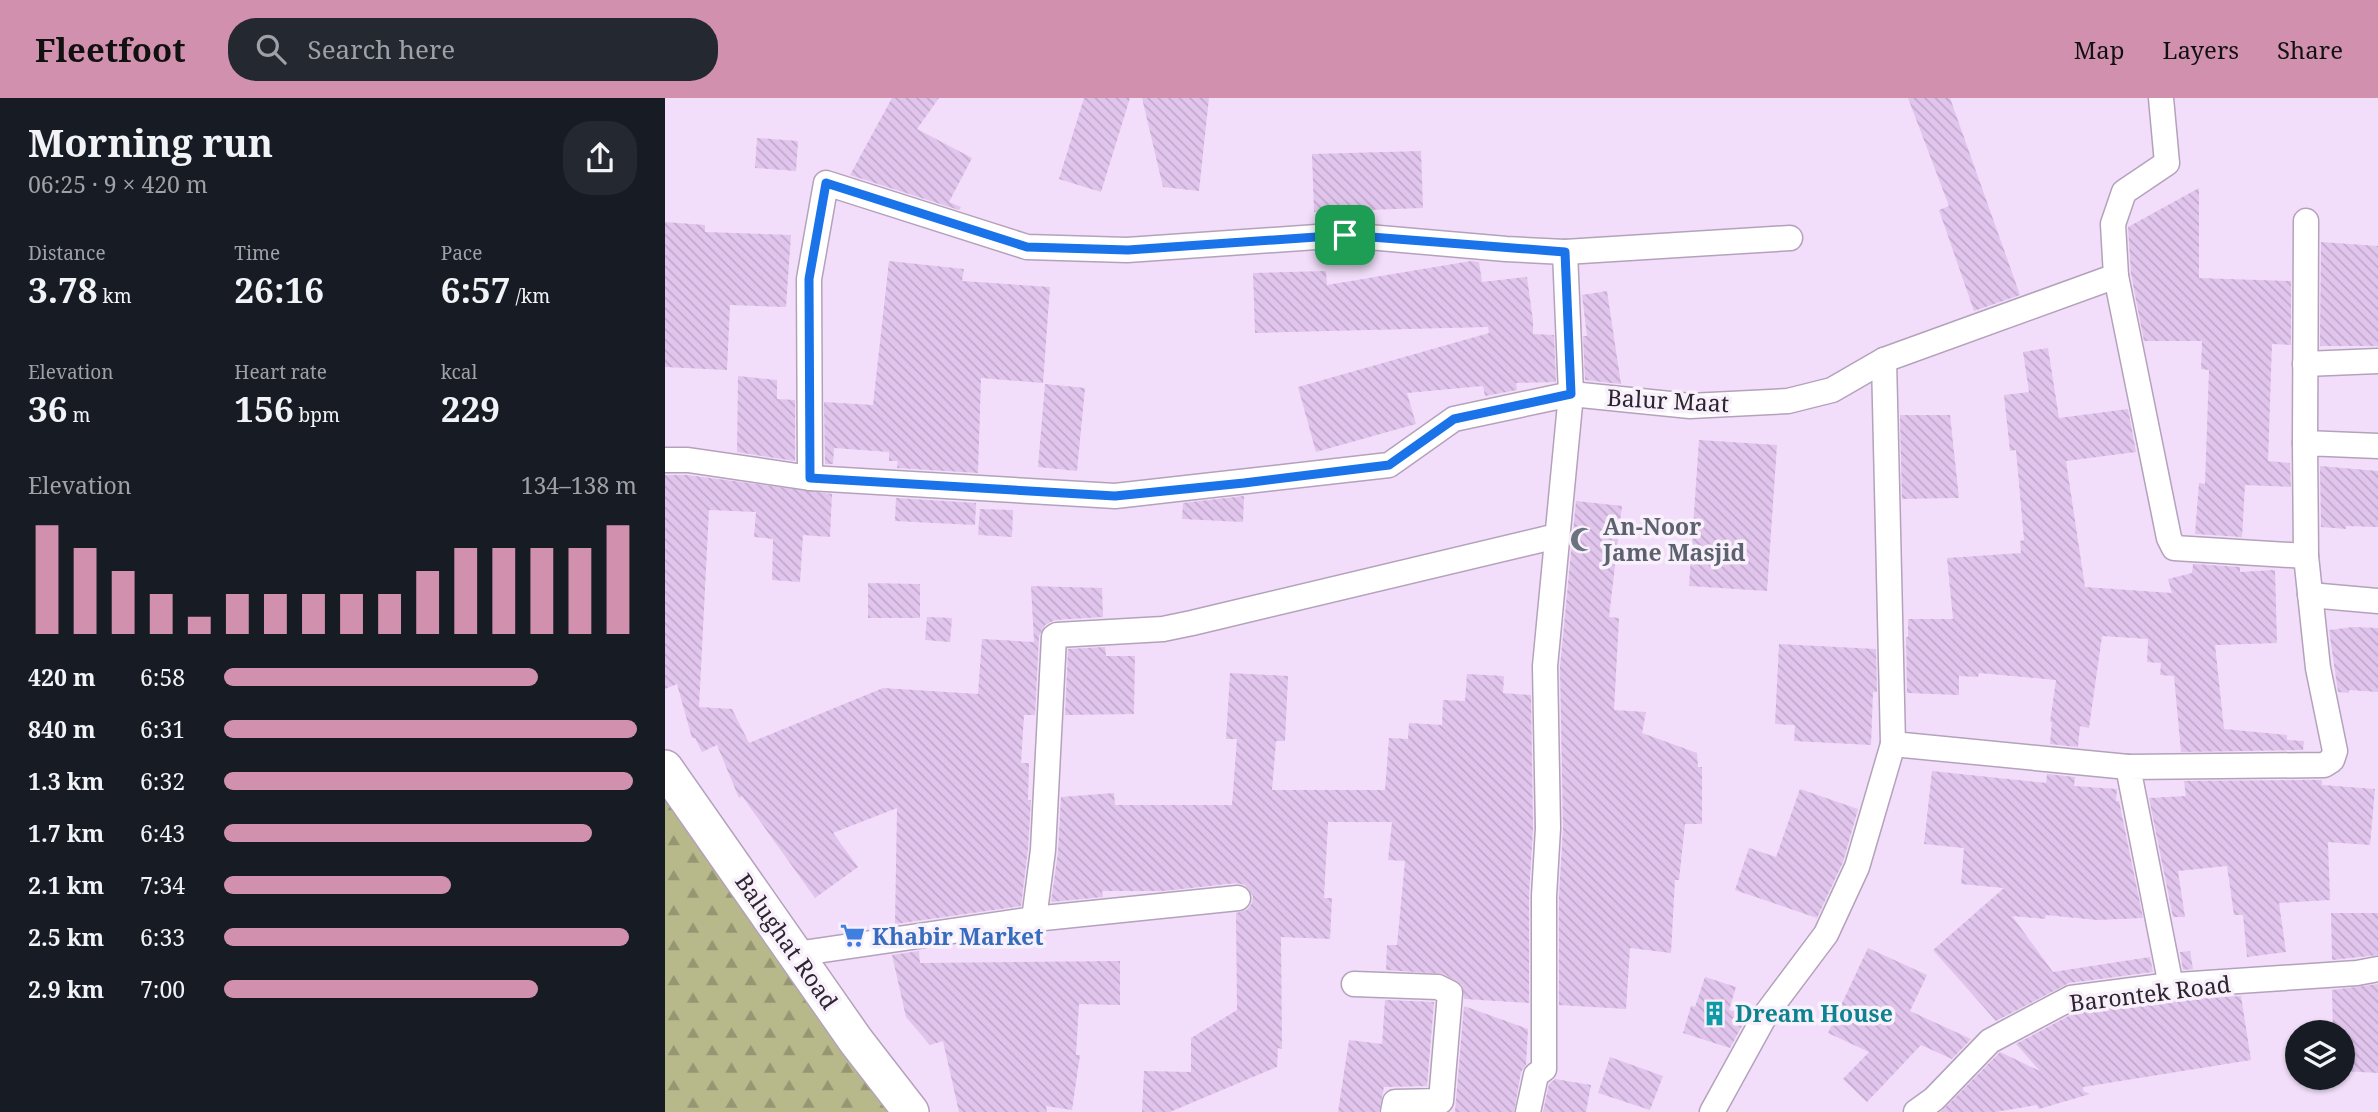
<!DOCTYPE html>
<html lang="en">
<head>
<meta charset="utf-8">
<style>
  :root { --surface:#171b24; --page:#242831; --text:#f1f3f6; --muted:#9ea1a6; --accent:#d191ae }
  body { margin:0; font-family:"Noto Serif",serif; background:var(--page); color:var(--text); height:100vh; display:flex; flex-direction:column; font-size:26px; white-space:nowrap }
  * { box-sizing:border-box; margin:0 }
  p { font-size:23px; color:var(--muted) }
  .icon { flex:none; width:38px; height:38px; fill:none; stroke:currentColor; stroke-width:2; stroke-linecap:round; stroke-linejoin:round }
  .map { position:relative; flex:1; overflow:hidden }
  .sheet { display:flex; flex-direction:column; background:var(--surface); width:665px }
  .sheet>* { flex:none }
  .buttons { position:absolute; left:1620px; top:922px; display:grid; gap:14px }
  .buttons a { display:grid; place-items:center; width:70px; height:70px; border-radius:50%; background:var(--surface); box-shadow:0 2px 5px #0004; font-size:35px }
  .pin { position:absolute; display:grid; place-items:center; width:60px; height:60px; color:#fff; margin:-30px; border-radius:14px; box-shadow:0 4px 10px #0006 }
  .round { display:grid; place-items:center; flex:none; width:74px; height:74px; border-radius:28px; background:var(--page) }
  .head { display:flex; align-items:center; justify-content:space-between; height:119px; padding:0 28px }
  h1 { font-size:38px; font-weight:700; line-height:52px }
  .stats { display:grid; grid-template-columns:repeat(3,1fr); gap:10px; height:119px; padding:7px 28px }
  .stats div { display:grid; align-content:center }
  .stats b { font-size:35px; font-weight:700 }
  .stats small { font-size:19px; font-weight:400 }
  .stats p { font-size:19px }
  .chart { height:196px; padding:14px 28px }
  .chart p { display:flex; justify-content:space-between }
  .chart svg { width:100%; height:126px; margin-top:7px; stroke:var(--accent); stroke-width:6 }
  ul { padding:0 28px; list-style:none; font-size:23px }
  li { display:grid; grid-template-columns:112px 84px 1fr; align-items:center; height:52px }
  li i { height:18px; border-radius:9px; background:var(--accent) }
  header { display:flex; align-items:center; gap:42px; box-sizing:border-box; height:98px; padding:0 35px; background:var(--accent); color:#111 }
  header strong { font-size:33px }
  nav { display:flex; gap:38px; margin-inline-start:auto; font-size:24px }
  .search { width:490px; height:63px; background:var(--page); display:flex; align-items:center; gap:18px; box-sizing:border-box; padding:0 24px; border-radius:28px; color:var(--muted); font-size:26px }
  main { display:flex; flex:1; min-height:0 }
  .map>svg:first-child { display:block }
  .forest { fill:url(#forest-firs) }
  .building { fill:url(#building-back-hatch) }
  .lines { fill:none; stroke-linecap:round; stroke-linejoin:round }
  .street-casing { stroke:#b4a2bb; stroke-width:27 }
  .secondary-casing { stroke:#b4a2bb; stroke-width:38 }
  .street { stroke:#fff; stroke-width:24 }
  .secondary { stroke:#fff; stroke-width:35 }
  .route-casing { stroke:#fff; stroke-width:14 }
  .route { stroke:#1a73e8; stroke-width:9 }
  .labels { text-anchor:middle; dominant-baseline:central; stroke-width:7; stroke-linejoin:round; paint-order:stroke }
  .street-label { font-size:23px; fill:#2d2530; stroke:#f8f0fb }
  .worship-label { font-size:23px; font-weight:bold; fill:#5b616d; stroke:#f8f0fb; text-anchor:start }
  .shop-label { font-size:23px; font-weight:bold; fill:#366cbe; stroke:#f8f0fb; text-anchor:start }
  .culture-label { font-size:23px; font-weight:bold; fill:#0d838f; stroke:#f8f0fb; text-anchor:start }
</style>
</head>
<body>
<header>
<strong>Fleetfoot</strong>
<div class="search"><svg class="icon" aria-label="search" viewBox="0 0 24 24"><circle cx="10" cy="10" r="6"/><path d="M15 15l6 6"/></svg>Search here</div>
<nav><a>Map</a><a>Layers</a><a>Share</a></nav>
</header>
<main>
<section class="sheet">
<div class="head"><div><h1>Morning run</h1><p>06:25 · 9 × 420 m</p></div><a class="round"><svg class="icon" aria-label="share" viewBox="0 0 24 24"><path d="M12 15V3M7 8l5-5 5 5M5 13v7h14v-7"/></svg></a></div>
<div class="stats">
<div><p>Distance</p><b>3.78<small> km</small></b></div>
<div><p>Time</p><b>26:16</b></div>
<div><p>Pace</p><b>6:57<small> /km</small></b></div>
</div>
<div class="stats">
<div><p>Elevation</p><b>36<small> m</small></b></div>
<div><p>Heart rate</p><b>156<small> bpm</small></b></div>
<div><p>kcal</p><b>229</b></div>
</div>
<div class="chart"><p><span>Elevation</span>134–138 m</p>
<svg viewBox="0 0 160 44" preserveAspectRatio="none"><path d="M5 44V6M15 44V14M25 44V22M35 44V30M45 44V38M55 44V30M65 44V30M75 44V30M85 44V30M95 44V30M105 44V22M115 44V14M125 44V14M135 44V14M145 44V14M155 44V6"/></svg>
</div>
<ul>
<li><b>420 m</b>6:58<i style="width:76%"></i></li>
<li><b>840 m</b>6:31<i style="width:100%"></i></li>
<li><b>1.3 km</b>6:32<i style="width:99%"></i></li>
<li><b>1.7 km</b>6:43<i style="width:89%"></i></li>
<li><b>2.1 km</b>7:34<i style="width:55%"></i></li>
<li><b>2.5 km</b>6:33<i style="width:98%"></i></li>
<li><b>2.9 km</b>7:00<i style="width:76%"></i></li>
</ul>
</section>
<div class="map">
<svg width="1713" height="1014" viewBox="0 0 1713 1014">
  <defs>
    <pattern id="forest-firs" width="22" height="20" patternUnits="userSpaceOnUse" patternTransform="scale(1.75)"><rect width="22" height="20" fill="#b7b98b"/><path d="M5 1l3.5 6h-7zM16 11l3.5 6h-7z" fill="#959672"/></pattern>
    <pattern id="building-back-hatch" width="6" height="6" patternUnits="userSpaceOnUse" patternTransform="scale(1.75)"><rect width="6" height="6" fill="#e1c5ed"/><path d="M-1 5l2 2M0 0l6 6M5-1l2 2" fill="none" stroke="#c1a9cc"/></pattern>
  </defs>
  <rect width="100%" height="100%" fill="#f2defa"/>
  <polygon class="forest" points="0,676 244,1014 0,1014"/>
  <g class="building">
    <polygon points="227,0 274,0 252,31 307,60 284,104 296,109 294,112 185,77"/>
    <polygon points="419,0 465,0 436,94 394,81"/>
    <polygon points="477,0 544,0 534,93 498,89"/>
    <polygon points="1243,0 1285,0 1355,197 1309,213 1274,112 1284,108"/>
    <polygon points="92,40 133,43 131,73 90,70"/>
    <polygon points="756,53 758,110 649,114 647,56"/>
    <polygon points="1534,90 1534,180 1626,183 1626,247 1607,246 1603,363 1625,365 1626,389 1580,387 1577,439 1530,436 1534,385 1540,386 1544,272 1536,271 1537,243 1479,243 1466,176 1463,129"/>
    <polygon points="0,124 40,127 40,134 126,137 121,209 65,207 62,272 0,269"/>
    <polygon points="1656,144 1713,148 1713,248 1655,248"/>
    <polygon points="224,163 299,171 297,183 385,189 378,285 316,280 313,375 232,370 233,363 224,363 224,354 169,350 168,366 160,366 159,304 208,307"/>
    <polygon points="806,163 814,164 817,184 862,179 868,223 868,236 889,237 891,284 851,285 852,292 820,298 818,288 742,295 751,326 651,354 633,289 824,235 823,229 590,235 588,175 661,173 662,187"/>
    <polygon points="942,193 956,286 920,282 918,238 922,238 917,197"/>
    <polygon points="1383,250 1394,320 1463,311 1471,354 1401,363 1420,489 1507,495 1503,481 1527,475 1528,466 1575,469 1575,474 1610,472 1612,545 1550,547 1559,631 1622,637 1622,642 1639,643 1638,652 1516,654 1509,578 1495,577 1496,565 1482,564 1483,541 1437,538 1424,630 1415,628 1413,649 1385,646 1387,624 1385,624 1391,582 1314,575 1313,579 1294,578 1294,597 1242,595 1241,539 1243,539 1243,521 1288,521 1282,460 1356,455 1355,443 1359,442 1351,352 1345,353 1339,297 1364,294 1358,254"/>
    <polygon points="73,278 112,282 112,301 130,302 130,363 72,354"/>
    <polygon points="380,286 420,290 412,373 373,369"/>
    <polygon points="1235,317 1285,317 1294,400 1237,401"/>
    <polygon points="1034,342 1112,347 1102,493 1024,488"/>
    <polygon points="1655,368 1713,373 1713,429 1681,428 1681,431 1656,429"/>
    <polygon points="0,377 22,377 167,396 165,439 138,437 135,484 107,482 108,441 89,439 91,414 44,412 34,609 67,611 84,645 218,590 313,596 317,541 369,544 366,488 437,490 438,519 390,522 380,527 374,538 370,617 359,617 356,665 364,665 363,702 366,702 363,751 356,808 230,826 232,710 168,735 193,769 150,800 77,698 74,700 52,647 37,654 30,640 27,640 12,586 0,591"/>
    <polygon points="579,398 578,424 517,421 518,405"/>
    <polygon points="231,400 311,405 310,427 230,423"/>
    <polygon points="911,403 957,408 944,519 954,520 949,612 981,614 977,635 1032,655 1033,669 1037,669 1037,726 1020,726 1014,782 1010,782 1006,855 965,850 961,911 894,907 894,798 898,730 895,569"/>
    <polygon points="315,411 348,412 347,439 313,437"/>
    <polygon points="203,485 255,486 255,520 203,520"/>
    <polygon points="262,519 287,520 285,544 260,542"/>
    <polygon points="1688,529 1713,530 1713,594 1684,592 1684,595 1673,594 1664,532"/>
    <polygon points="1114,546 1211,551 1212,594 1208,594 1206,647 1129,643 1130,627 1110,626"/>
    <polygon points="440,549 441,558 470,558 469,616 400,617 403,551"/>
    <polygon points="565,575 623,578 620,643 611,643 607,692 720,692 724,640 743,641 744,625 777,627 778,602 800,603 802,576 839,578 838,595 866,597 868,730 864,797 864,905 799,901 797,887 779,876 721,872 722,847 732,847 740,763 723,762 727,724 663,724 659,800 667,800 665,841 616,839 617,951 613,950 612,969 505,1014 477,1014 479,973 526,974 526,940 572,912 571,815 582,812 587,805 588,798 580,787 571,785 498,793 437,793 438,799 386,804 393,754 396,699 449,695 450,707 567,707 572,641 561,641"/>
    <polygon points="1267,673 1381,685 1382,676 1410,679 1409,688 1452,691 1451,703 1454,703 1478,820 1432,822 1381,817 1380,821 1347,818 1388,874 1485,859 1488,874 1404,885 1331,923 1268,852 1339,790 1296,786 1299,750 1259,746"/>
    <polygon points="1651,682 1657,682 1657,687 1710,691 1705,747 1663,744 1665,802 1614,805 1621,854 1582,859 1578,817 1569,817 1562,768 1513,773 1520,819 1508,819 1484,700 1521,698 1519,683"/>
    <polygon points="1135,691 1193,711 1178,764 1152,820 1070,792 1084,750 1111,759"/>
    <polygon points="1666,815 1713,815 1713,857 1667,862"/>
    <polygon points="1203,850 1262,877 1245,913 1306,941 1287,961 1256,947 1202,1004 1178,981 1204,954 1163,935"/>
    <polygon points="254,853 255,865 455,863 455,907 414,906 411,957 415,957 407,1012 381,1008 382,1014 294,1014 278,943 265,947 241,919 227,857"/>
    <polygon points="1525,853 1528,871 1518,872 1515,854"/>
    <polygon points="1040,879 1071,889 1064,912 1083,917 1065,950 1018,935 1026,908 1030,909"/>
    <polygon points="1713,886 1713,975 1678,973 1678,934 1668,934 1667,892"/>
    <polygon points="1576,898 1586,962 1418,989 1418,993 1425,996 1374,1011 1372,1007 1331,1014 1276,1014 1335,954 1375,973 1351,946 1411,914 1499,903"/>
    <polygon points="720,902 769,904 762,988 719,989 714,1014 673,1014 684,942 717,946"/>
    <polygon points="799,908 863,931 861,967 856,974 849,1014 790,1014"/>
    <polygon points="945,959 998,978 985,1012 933,995"/>
    <polygon points="890,981 926,987 921,1014 878,1014 884,986"/>
  </g>
  <g class="lines">
    <defs>
      <g id="street">
        <polyline points="900,154 1125,140"/>
        <polyline points="1451,178 1504,440 1509,450 1641,458"/>
        <polyline points="1219,262 1228,646 1463,669"/>
        <polyline points="1640,266 1713,263"/>
        <polyline points="1640,345 1641,123"/>
        <polyline points="0,362 23,362 145,380 450,398 724,367 789,321 906,296 1025,308 1123,303 1167,292 1219,262 1451,178 1448,126 1459,94 1502,65 1496,0"/>
        <polyline points="145,380 144,181 161,85 362,149 462,152 680,137 841,151 900,154 906,296 880,568 883,730 879,798 879,971 871,977 863,1014"/>
        <polyline points="1645,497 1713,503"/>
        <polyline points="369,821 573,800"/>
        <polyline points="131,856 369,821 378,752 389,539 392,537 498,531 527,525 892,438"/>
        <polyline points="689,886 773,889 785,895 776,1003 730,1004 728,1014"/>
        <polyline points="1506,888 1463,669 1659,667 1667,662 1670,653 1653,570 1641,458 1640,345 1713,348"/>
        <polyline points="1047,1014 1101,916 1161,836 1192,769 1228,646"/>
        <polyline points="1251,1014 1269,1001 1325,943 1406,900 1498,888 1692,875 1713,871"/>
      </g>
      <polyline id="secondary" points="0,670 191,943 246,1014"/>
    </defs>
    <use href="#street" class="street-casing"/>
    <use href="#secondary" class="secondary-casing"/>
    <use href="#street" class="street"/>
    <use href="#secondary" class="secondary"/>
  </g>
  <g class="lines">
    <defs>
      <polygon id="route" points="161,85 362,149 463,152 680,137 900,154 906,296 789,321 724,367 579,385 450,398 145,380 144,181"/>
    </defs>
    <use href="#route" class="route-casing"/>
    <use href="#route" class="route"/>
  </g>
  <defs>
    <symbol id="mosque-bare" viewBox="-9 -9 18 18"><path d="M3.5-4.9A6 6 0 1 0 3.5 4.9A5 5 0 1 1 3.5-4.9Z" fill="#6b7280" stroke="#f8f0fb" stroke-width="2.5" paint-order="stroke"/></symbol>
    <symbol id="supermarket-bare" viewBox="-9 -9 18 18"><path d="M-6-5.5h2.5l.6 2H6L4.5 2H-2.5L-4.4-4H-6ZM-1.5 3.2a1.3 1.3 0 1 0 .1 0ZM3 3.2a1.3 1.3 0 1 0 .1 0Z" fill="#3f7fe0" stroke="#f8f0fb" stroke-width="2.5" paint-order="stroke"/></symbol>
    <symbol id="building-bare" viewBox="-9 -9 18 18"><path d="M-4-6H4V6H1V3H-1V6H-4ZM-2.5-4.3h1.7v1.8h-1.7ZM.8-4.3h1.7v1.8H.8ZM-2.5-1h1.7V.8h-1.7ZM.8-1h1.7V.8H.8Z" fill="#0f9aa8" stroke="#f8f0fb" stroke-width="2.5" paint-order="stroke"/></symbol>
  </defs>
  <g fill-rule="evenodd">
    <use href="#mosque-bare" x="900" y="424" width="35" height="35"/>
    <use href="#supermarket-bare" x="170" y="820" width="35" height="35"/>
    <use href="#building-bare" x="1032" y="898" width="35" height="35"/>
  </g>
  <g class="labels">
    <g class="street-label">
      <text transform="translate(1003 302) rotate(3)">Balur Maat</text>
      <text transform="translate(122 843) rotate(55)">Balughat Road</text>
      <text transform="translate(1485 895) rotate(-7)">Barontek Road</text>
    </g>
    <g class="worship-label">
      <text x="938" y="428">An-Noor<tspan x="938" dy="26">Jame Masjid</tspan></text>
    </g>
    <g class="shop-label">
      <text x="207" y="838">Khabir Market</text>
    </g>
    <g class="culture-label">
      <text x="1070" y="915">Dream House</text>
    </g>
  </g>
</svg>
<div class="buttons">
<a><svg class="icon" aria-label="layers" viewBox="0 0 24 24"><path d="M12 4l9 5-9 5-9-5zM3 14l9 5 9-5"/></svg></a>
</div>
<div class="pin" style="left:680px;top:137px;background:#1e9e55"><svg class="icon" aria-label="arrive" viewBox="0 0 24 24"><path d="M6 21V4h12l-3 4 3 4H6"/></svg></div>
</div>
</main>
</body>
</html>
